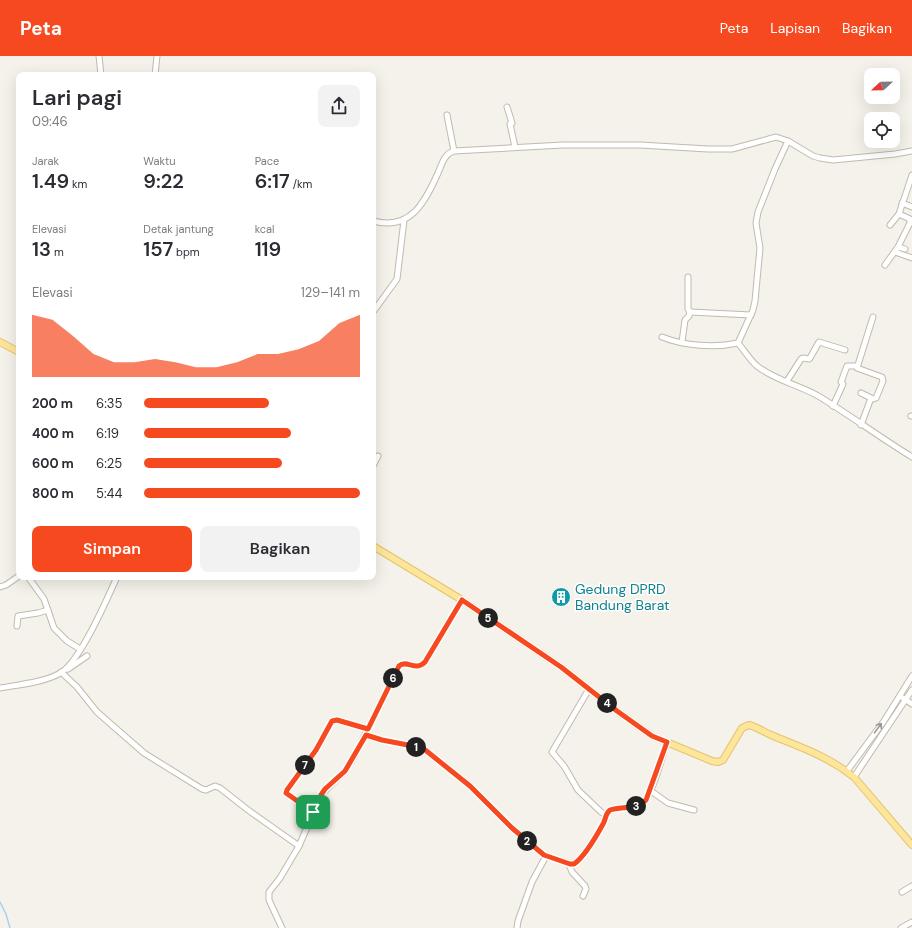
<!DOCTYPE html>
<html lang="id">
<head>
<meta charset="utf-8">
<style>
  :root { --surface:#fff; --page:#f2f2f3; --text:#2b2b33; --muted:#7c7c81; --accent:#f64920 }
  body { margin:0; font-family:"DM Sans",sans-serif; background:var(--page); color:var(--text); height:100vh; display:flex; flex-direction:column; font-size:15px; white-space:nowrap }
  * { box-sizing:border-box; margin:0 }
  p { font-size:13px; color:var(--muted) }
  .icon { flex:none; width:22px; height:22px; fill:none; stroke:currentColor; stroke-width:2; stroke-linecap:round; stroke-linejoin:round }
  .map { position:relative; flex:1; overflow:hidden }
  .sheet { position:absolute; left:16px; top:16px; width:360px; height:508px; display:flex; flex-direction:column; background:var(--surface); border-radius:8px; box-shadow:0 4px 16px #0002 }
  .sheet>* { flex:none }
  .needle { width:26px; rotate:248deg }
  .fabs { position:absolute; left:864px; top:12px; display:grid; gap:8px }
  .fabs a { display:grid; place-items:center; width:36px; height:36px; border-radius:8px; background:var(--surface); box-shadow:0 4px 16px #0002; font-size:20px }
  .pin { position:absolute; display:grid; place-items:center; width:34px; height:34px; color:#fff; margin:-17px; border-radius:8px; box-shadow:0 2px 6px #0006 }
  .km { position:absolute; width:20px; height:20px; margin:-10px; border-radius:50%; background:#222; color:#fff; font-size:11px; line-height:20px; text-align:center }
  .round { display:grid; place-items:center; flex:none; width:42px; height:42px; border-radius:8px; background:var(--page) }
  .summary { display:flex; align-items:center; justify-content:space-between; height:68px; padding:0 16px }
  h1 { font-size:22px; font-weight:600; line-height:30px }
  .figures { display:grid; grid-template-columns:repeat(3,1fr); gap:6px; height:68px; padding:4px 16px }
  .figures div { display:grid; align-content:center }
  .figures b { font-size:20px; font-weight:600 }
  .figures small { font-size:11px; font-weight:400 }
  .figures p { font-size:11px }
  .chart { height:112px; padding:8px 16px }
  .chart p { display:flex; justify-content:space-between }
  .chart svg { width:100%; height:72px; margin-top:4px; fill:var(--accent); opacity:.7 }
  .action { display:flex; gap:8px; margin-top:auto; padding:8px 16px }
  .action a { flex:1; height:46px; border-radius:8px; background:var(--accent); color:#fff; font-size:16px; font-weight:600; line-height:46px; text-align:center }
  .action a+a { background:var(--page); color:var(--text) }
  ul { padding:0 16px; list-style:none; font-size:13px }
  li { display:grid; grid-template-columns:64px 48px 1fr; align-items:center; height:30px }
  li i { height:10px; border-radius:5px; background:var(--accent) }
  header { display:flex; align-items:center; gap:24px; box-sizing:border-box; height:56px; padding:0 20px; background:var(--accent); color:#fff }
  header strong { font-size:19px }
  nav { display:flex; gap:22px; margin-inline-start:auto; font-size:14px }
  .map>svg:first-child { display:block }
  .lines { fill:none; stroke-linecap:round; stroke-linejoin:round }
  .stream { stroke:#a9d0f0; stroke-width:1.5 }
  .minor-casing { stroke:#c1baad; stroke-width:7 }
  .major-casing { stroke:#e3c46b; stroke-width:8 }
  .minor { stroke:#fff; stroke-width:5 }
  .major { stroke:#fde59c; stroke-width:6 }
  .oneway { stroke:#9b9892 }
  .route-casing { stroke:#fff; stroke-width:8 }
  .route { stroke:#f64920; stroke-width:5 }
  .labels { text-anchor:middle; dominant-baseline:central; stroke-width:3; stroke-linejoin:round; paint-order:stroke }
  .culture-label { font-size:14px; fill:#0d838f; stroke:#fff; text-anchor:start }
</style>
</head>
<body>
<header>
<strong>Peta</strong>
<nav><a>Peta</a><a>Lapisan</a><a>Bagikan</a></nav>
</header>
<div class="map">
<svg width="912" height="872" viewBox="0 0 912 872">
  <rect width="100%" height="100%" fill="#f5f2eb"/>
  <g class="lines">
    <polyline class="stream" points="0,846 6,858 10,872"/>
    <defs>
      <g id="minor">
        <polyline points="99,0 101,19"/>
        <polyline points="155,19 157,0"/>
        <polyline points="507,51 512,67 510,68 515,91"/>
        <polyline points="447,59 454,95"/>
        <polyline points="902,147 912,151"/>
        <path d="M373,165C411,175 425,146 438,117C442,108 444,98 454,95L563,89H640L708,93H732L776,81L788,85L813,100L820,102L833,104L895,98L912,95"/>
        <polyline points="890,169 899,158 912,119"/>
        <polyline points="898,191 905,193"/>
        <polyline points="895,196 912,202"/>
        <polyline points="885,209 898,191 910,167 910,163 899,158"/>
        <polyline points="373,256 397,223 404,164"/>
        <polyline points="690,256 751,259"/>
        <path d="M662,281C684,290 715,292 738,287"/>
        <polyline points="682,286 685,264 689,260 690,256 688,253 688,221"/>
        <polyline points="738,287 753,254 755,245 760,192 756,167 758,156 775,113 788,85"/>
        <path d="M738,287C744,294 750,304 757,310C776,325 800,329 820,341C851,360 881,382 912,401"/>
        <polyline points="787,325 801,303 803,302 809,303 810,302 819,286 845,294"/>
        <polyline points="861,337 873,343 876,342 883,325 882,321 879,320 857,312 873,261"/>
        <polyline points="833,350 843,328 841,326 847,310 857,310"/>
        <polyline points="911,360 912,360"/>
        <polyline points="861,369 871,342"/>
        <polyline points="373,410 378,400"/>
        <polyline points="28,521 44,543 54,572 67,585 80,593"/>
        <polyline points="0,531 6,529 19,520"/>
        <polyline points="17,570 18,560 38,557 48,554"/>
        <polyline points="68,613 87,600"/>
        <polyline points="61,616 77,631 97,656 144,697 202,733 206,734 215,730 220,732 248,754 299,790"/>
        <path d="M0,632C17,629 47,626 62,616C81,603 107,543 117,521"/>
        <polyline points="589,633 552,696 564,710 578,734 601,756 606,759"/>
        <polyline points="903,642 912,648"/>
        <path d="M366,679L382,684L413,690L424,693L470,730L512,772L544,799L572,808C581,805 599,777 603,768C606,763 605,758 610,754C619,750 631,753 641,749C651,744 663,698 667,686"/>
        <polyline points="847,715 884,665 912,620"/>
        <polyline points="854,721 912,634"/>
        <polyline points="651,735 668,747 694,754"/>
        <polyline points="313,756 286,737 287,734 316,694 332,665 337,664 368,673"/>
        <polyline points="569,808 572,816 585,830 586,833 583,840"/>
        <polyline points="902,836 912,830"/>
        <path d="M282,872L269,844V836L280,822L299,790L321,739L345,715L354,701L399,610C407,603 415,616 425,606L462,544"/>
        <polyline points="517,872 518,865 532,826 546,800"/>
        <polyline points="901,872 912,866"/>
      </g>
      <g id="major">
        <polyline points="0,286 19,296"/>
        <path d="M373,490L462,544L561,611L617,655L652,680L712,705L718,706L723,704L742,672L749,669C757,671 764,676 771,679C803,692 827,700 854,721L912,789"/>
      </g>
    </defs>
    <use href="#minor" class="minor-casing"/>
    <use href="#major" class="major-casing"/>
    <use href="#minor" class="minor"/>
    <use href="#major" class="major"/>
  </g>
  <defs><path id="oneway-shaft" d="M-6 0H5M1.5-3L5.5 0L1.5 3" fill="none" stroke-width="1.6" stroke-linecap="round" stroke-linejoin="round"/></defs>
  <use class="oneway" href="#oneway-shaft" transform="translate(878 672) rotate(-54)"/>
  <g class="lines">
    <defs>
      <path id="route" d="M462,544L561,611L617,655L652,680L667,686L646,744C636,754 622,750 610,754C605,758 606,763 603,768C597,779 584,801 574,808H570L544,799L512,772L470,730L424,693L413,690L382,684L366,679L345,715L325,733L321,739L313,756L286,737L287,734L316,694L332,665L337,664L368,673L399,610C407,603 415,616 425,606Z"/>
    </defs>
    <use href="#route" class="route-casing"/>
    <use href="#route" class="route"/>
  </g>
  <defs>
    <symbol id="building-disc" viewBox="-11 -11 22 22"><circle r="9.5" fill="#0f9aa8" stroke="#fff"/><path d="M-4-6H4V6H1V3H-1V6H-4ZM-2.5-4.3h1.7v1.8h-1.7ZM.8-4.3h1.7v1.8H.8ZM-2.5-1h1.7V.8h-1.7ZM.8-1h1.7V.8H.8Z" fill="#fff"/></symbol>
  </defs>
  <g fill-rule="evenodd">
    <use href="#building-disc" x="550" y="530" width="22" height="22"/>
  </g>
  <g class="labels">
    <g class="culture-label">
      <text x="575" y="533">Gedung DPRD<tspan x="575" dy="16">Bandung Barat</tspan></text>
    </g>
  </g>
</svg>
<div class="fabs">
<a><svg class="needle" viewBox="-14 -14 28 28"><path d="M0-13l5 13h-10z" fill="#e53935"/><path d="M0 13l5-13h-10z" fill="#7c7c81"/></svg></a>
<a><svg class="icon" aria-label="locate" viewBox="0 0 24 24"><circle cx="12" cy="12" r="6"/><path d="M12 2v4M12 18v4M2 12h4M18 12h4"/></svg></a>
</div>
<div class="pin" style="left:313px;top:756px;background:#1e9e55"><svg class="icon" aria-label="arrive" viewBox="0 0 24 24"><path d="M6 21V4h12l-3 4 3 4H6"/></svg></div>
<b class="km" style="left:416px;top:691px">1</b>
<b class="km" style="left:527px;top:785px">2</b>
<b class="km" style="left:636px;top:750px">3</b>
<b class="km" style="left:607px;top:647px">4</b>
<b class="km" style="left:488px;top:562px">5</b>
<b class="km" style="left:393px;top:622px">6</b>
<b class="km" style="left:305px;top:709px">7</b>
<section class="sheet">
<div class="summary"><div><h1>Lari pagi</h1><p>09:46</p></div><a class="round"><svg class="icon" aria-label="share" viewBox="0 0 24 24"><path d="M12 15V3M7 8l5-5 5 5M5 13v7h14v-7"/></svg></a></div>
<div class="figures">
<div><p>Jarak</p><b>1.49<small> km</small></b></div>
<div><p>Waktu</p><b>9:22</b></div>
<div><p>Pace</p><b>6:17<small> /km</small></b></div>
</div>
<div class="figures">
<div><p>Elevasi</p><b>13<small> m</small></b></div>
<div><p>Detak jantung</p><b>157<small> bpm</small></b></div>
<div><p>kcal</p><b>119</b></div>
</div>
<div class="chart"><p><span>Elevasi</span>129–141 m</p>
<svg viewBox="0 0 160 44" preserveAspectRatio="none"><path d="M0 44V6L10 9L20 19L30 30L40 35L50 35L60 33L70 35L80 38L90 38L100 35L110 30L120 30L130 27L140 22L150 11L160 6V44z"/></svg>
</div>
<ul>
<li><b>200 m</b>6:35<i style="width:58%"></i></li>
<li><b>400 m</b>6:19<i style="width:68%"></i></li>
<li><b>600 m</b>6:25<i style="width:64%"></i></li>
<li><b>800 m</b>5:44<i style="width:100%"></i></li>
</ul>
<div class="action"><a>Simpan</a><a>Bagikan</a></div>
</section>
</div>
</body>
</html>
